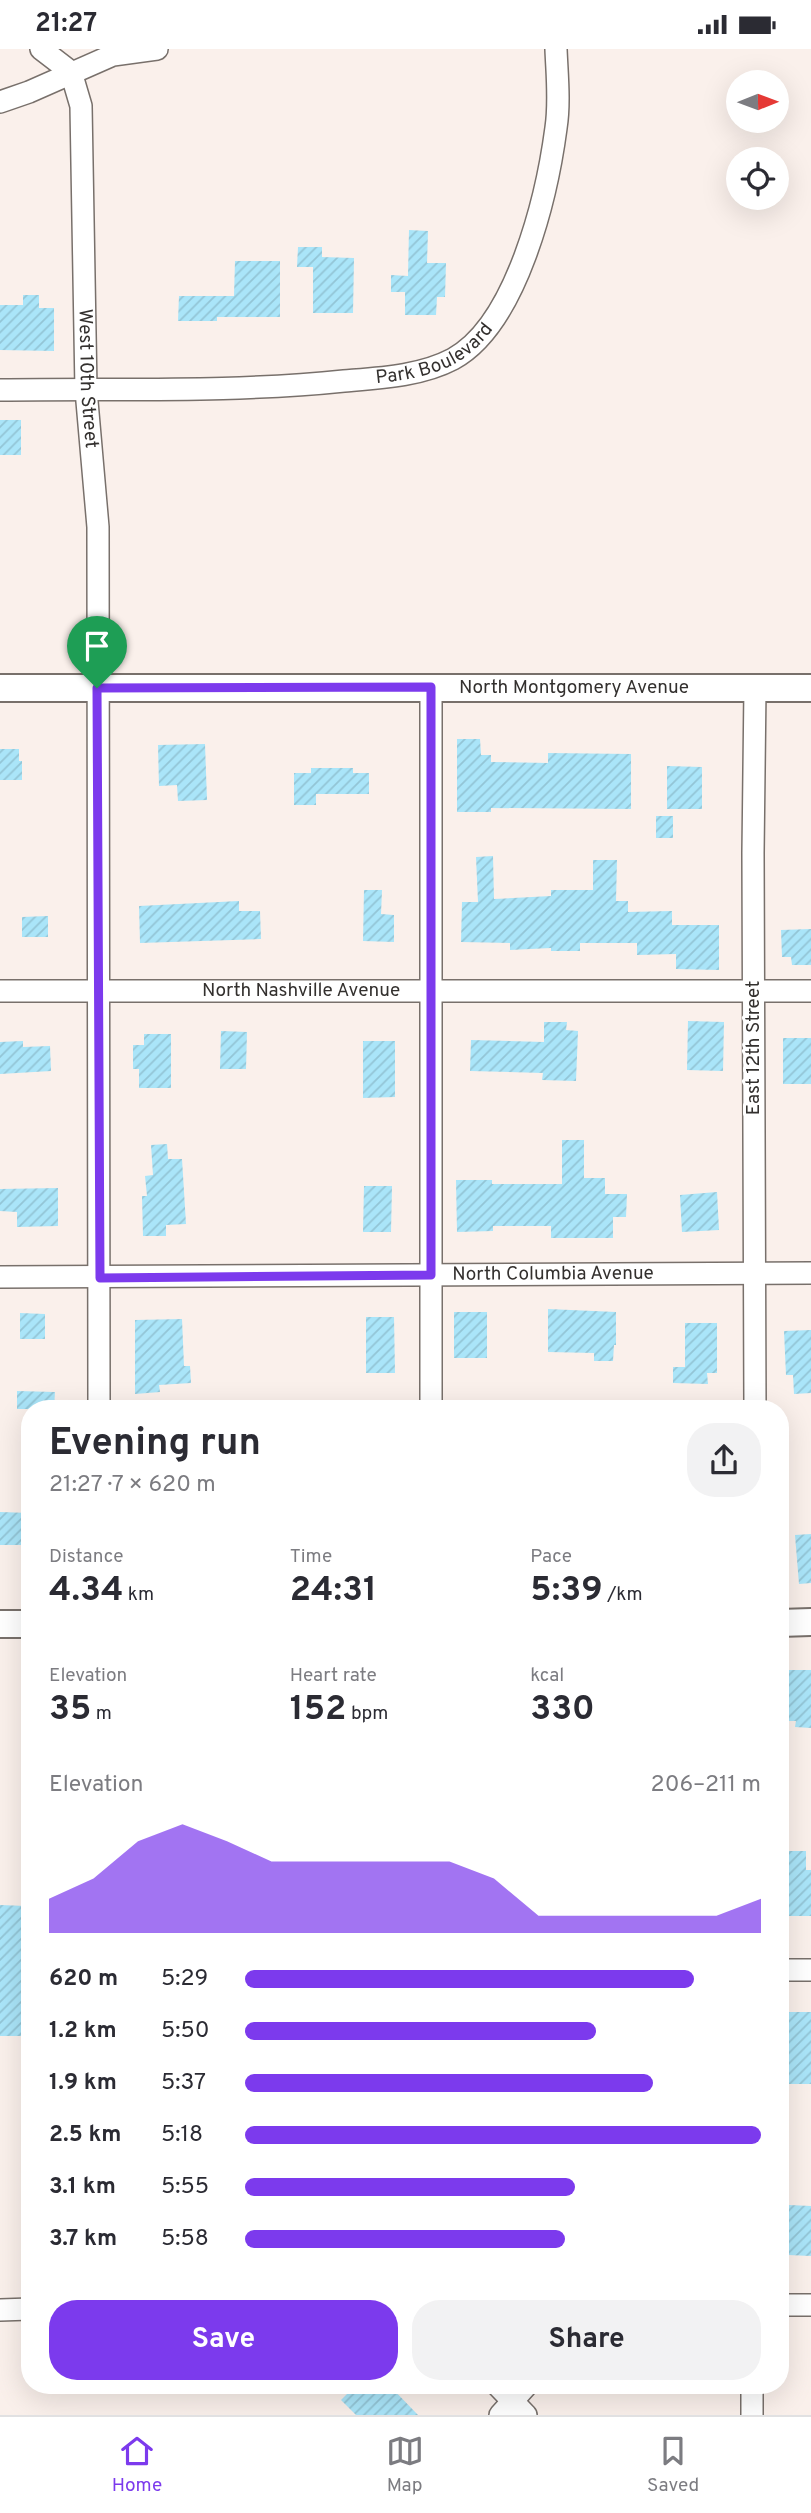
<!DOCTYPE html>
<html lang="en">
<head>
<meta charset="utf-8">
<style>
  :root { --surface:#fff; --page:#f2f2f3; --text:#2b2b33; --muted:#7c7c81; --line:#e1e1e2; --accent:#7c3aed }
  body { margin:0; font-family:Overpass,sans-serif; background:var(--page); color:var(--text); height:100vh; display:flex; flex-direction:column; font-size:26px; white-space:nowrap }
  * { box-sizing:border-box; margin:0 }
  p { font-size:23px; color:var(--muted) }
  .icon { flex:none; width:38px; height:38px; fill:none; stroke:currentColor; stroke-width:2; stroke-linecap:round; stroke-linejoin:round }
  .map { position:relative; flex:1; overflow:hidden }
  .details { position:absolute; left:21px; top:1351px; width:768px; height:994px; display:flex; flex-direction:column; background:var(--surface); border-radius:28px; box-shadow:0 7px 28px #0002 }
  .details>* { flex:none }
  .needle { width:46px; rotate:89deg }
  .buttons { position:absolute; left:726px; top:21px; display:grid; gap:14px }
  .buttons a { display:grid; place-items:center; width:63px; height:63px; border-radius:50%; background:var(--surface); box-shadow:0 7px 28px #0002; font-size:35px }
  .pin { position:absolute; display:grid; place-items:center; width:60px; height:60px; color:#fff; margin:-72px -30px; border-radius:50% 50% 50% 0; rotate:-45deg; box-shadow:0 0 7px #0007 }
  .pin .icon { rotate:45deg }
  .round { display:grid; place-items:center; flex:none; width:74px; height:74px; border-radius:28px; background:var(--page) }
  .headline { display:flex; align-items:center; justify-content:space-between; height:119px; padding:0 28px }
  h1 { font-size:38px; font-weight:700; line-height:52px }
  .stats { display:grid; grid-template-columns:repeat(3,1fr); gap:10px; height:119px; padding:7px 28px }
  .stats div { display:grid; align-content:center }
  .stats b { font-size:35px; font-weight:700 }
  .stats small { font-size:19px; font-weight:400 }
  .stats p { font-size:19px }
  .chart { height:196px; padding:14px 28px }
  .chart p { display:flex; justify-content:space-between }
  .chart svg { width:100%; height:126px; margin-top:7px; fill:var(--accent); opacity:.7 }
  .primary-button { display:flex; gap:14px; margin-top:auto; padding:14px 28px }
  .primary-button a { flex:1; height:80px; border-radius:28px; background:var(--accent); color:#fff; font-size:28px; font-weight:700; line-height:80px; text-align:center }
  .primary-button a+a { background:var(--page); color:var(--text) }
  ul { padding:0 28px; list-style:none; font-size:23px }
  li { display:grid; grid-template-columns:112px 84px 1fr; align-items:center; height:52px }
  li i { height:18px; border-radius:9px; background:var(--accent) }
  .status { display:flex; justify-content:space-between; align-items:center; height:49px; padding:0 35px; background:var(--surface); direction:ltr }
  .status svg { height:19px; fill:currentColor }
  .tabs { display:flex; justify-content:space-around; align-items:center; height:98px; border-top:2px solid var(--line); background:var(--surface); font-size:19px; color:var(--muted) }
  .tabs a { display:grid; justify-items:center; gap:4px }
  .tabs .current { color:var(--accent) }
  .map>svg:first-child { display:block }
  .building { fill:url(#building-hatch) }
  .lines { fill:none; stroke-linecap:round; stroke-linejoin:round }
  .minor-casing { stroke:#78706b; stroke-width:24 }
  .tertiary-casing { stroke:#78706b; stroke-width:30 }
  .minor { stroke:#fff; stroke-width:21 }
  .tertiary { stroke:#fff; stroke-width:26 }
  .route-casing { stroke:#fff; stroke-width:14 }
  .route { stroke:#7c3aed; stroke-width:9 }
  .labels { text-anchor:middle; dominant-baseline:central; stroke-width:6; stroke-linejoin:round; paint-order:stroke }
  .street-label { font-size:19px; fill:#33302e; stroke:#fff }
</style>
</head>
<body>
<div class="status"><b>21:27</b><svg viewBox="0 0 49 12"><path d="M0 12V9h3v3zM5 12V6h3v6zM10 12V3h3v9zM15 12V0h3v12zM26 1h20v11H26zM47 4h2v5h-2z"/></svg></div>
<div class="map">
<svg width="811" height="2366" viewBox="0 0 811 2366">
  <defs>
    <pattern id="building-hatch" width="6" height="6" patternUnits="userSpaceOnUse" patternTransform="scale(1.75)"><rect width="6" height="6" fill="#aae5f9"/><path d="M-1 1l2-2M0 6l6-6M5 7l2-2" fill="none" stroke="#93c5d6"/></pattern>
  </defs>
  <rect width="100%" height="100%" fill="#faf0eb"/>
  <g class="building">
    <polygon points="409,181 428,182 427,214 446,214 445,248 437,248 436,266 405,266 405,243 391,243 391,226 408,227"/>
    <polygon points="298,198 322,198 322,208 354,209 353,264 313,264 313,218 297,218"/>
    <polygon points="235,212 280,212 280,268 217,268 217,272 178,272 179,247 234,247"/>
    <polygon points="23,246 39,246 39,259 54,259 54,302 0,301 0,256 23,256"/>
    <rect x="0" y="371" width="21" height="35"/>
    <polygon points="457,690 480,690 481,706 491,706 491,713 548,714 548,704 631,705 631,760 491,759 491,763 457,763"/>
    <polygon points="205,695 207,751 178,752 177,736 159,737 158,696"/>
    <polygon points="0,700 19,700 19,712 22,712 22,731 0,731"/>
    <polygon points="667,717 702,718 702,760 667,760"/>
    <polygon points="311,719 353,719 353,724 369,724 369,745 316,745 316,756 294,756 294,724 311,724"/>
    <rect x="656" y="767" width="17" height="22"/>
    <polygon points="493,807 494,850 551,847 551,841 593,841 593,811 617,811 616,852 628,852 628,863 672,862 672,876 719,876 719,921 676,920 676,905 637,906 637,894 580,894 580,902 551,902 551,899 510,901 510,894 461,893 462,853 478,853 476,808"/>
    <polygon points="364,841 382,841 381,865 394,866 394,893 363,892"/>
    <polygon points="239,852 239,862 260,862 261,890 140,894 139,857"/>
    <polygon points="48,867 48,888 22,888 22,868"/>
    <polygon points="811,880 811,916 792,916 791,908 782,908 781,881"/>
    <polygon points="688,972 724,973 723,1022 687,1021"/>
    <polygon points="544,973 567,973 566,981 578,982 576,1032 542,1031 543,1024 470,1022 471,991 544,993"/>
    <polygon points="221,982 247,983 246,1020 220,1020"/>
    <polygon points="144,985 171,985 171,1039 139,1039 139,1020 133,1020 133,996 144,996"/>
    <rect x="783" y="989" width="28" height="46"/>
    <polygon points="23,992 23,998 50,997 51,1022 0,1025 0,993"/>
    <polygon points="363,992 395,992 395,1048 363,1049"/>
    <polygon points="562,1091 584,1091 584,1129 605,1129 605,1145 627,1145 626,1168 613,1168 613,1189 551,1189 551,1177 493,1177 493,1182 457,1183 456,1131 492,1131 492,1135 562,1135"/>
    <polygon points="167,1095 168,1110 182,1110 186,1175 166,1176 166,1187 143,1187 142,1147 147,1147 145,1127 153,1126 151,1096"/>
    <polygon points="364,1137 392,1137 391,1183 363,1183"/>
    <polygon points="58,1139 58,1177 17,1178 17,1163 0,1162 0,1140"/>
    <polygon points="717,1143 719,1181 682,1183 680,1146"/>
    <polygon points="548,1260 616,1263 616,1296 614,1296 613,1312 594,1312 594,1304 548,1303"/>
    <rect x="454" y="1263" width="33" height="46"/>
    <polygon points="20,1264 45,1265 45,1290 20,1290"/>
    <polygon points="366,1268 394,1268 395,1324 366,1324"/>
    <polygon points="182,1270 184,1317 190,1317 191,1334 159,1336 160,1343 135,1345 135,1271"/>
    <polygon points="685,1274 717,1274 717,1324 707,1324 708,1335 673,1334 673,1318 685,1318"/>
    <polygon points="811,1281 811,1344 794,1345 793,1326 786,1326 784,1282"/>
    <polygon points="17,1342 55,1343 54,1360 17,1360"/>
    <polygon points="0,1463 30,1464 30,1496 0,1496"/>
    <polygon points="811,1485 811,1534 799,1535 795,1486"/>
    <polygon points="785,1621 811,1621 811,1679 795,1678 796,1672 784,1672"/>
    <polygon points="785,1802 806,1802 806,1821 811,1821 811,1867 785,1867"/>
    <polygon points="0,1856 27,1857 28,1987 0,1987"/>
    <polygon points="784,1963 811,1963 811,2035 786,2035"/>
    <polygon points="789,2156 811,2157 811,2207 788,2206"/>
    <polygon points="356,2336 389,2336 418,2366 356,2366 341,2351"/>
  </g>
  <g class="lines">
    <defs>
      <g id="minor">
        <polyline points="41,0 71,23"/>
        <path id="s1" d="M71,23L81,57L86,341L98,478L99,1360"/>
        <polyline points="0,53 29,43 113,6 157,0"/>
        <path id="s2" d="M0,341C115,339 230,344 344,332C380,329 421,327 453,310C517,275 547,147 556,79C560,53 557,26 556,0"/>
        <path id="s3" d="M0,942H811"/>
        <path id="s4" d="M0,1228L811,1224"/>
        <polyline points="431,1360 431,638"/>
        <polyline points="755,1360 753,804 755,639"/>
        <polyline points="780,1921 811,1921"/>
        <polyline points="780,2256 811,2256"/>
        <polyline points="0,2261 30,2260"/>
        <polyline points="497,2336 526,2366"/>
        <polyline points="752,2336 752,2366"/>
        <polyline points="500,2366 527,2336"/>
      </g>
      <g id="tertiary">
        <path id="s5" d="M0,639H811"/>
        <polyline points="780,1574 811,1573"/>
        <polyline points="0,1575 30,1575"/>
      </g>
    </defs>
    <use href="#minor" class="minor-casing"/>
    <use href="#tertiary" class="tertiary-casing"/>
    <use href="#minor" class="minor"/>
    <use href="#tertiary" class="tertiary"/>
  </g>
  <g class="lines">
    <defs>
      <polygon id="route" points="431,638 431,1226 100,1229 97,639"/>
    </defs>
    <use href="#route" class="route-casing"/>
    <use href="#route" class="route"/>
  </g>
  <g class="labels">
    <g class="street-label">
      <text stroke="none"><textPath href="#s2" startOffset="441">Park Boulevard</textPath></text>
      <text stroke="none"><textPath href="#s1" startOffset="308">West 10th Street</textPath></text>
      <text stroke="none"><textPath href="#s5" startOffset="574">North Montgomery Avenue</textPath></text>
      <text stroke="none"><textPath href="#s3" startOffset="301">North Nashville Avenue</textPath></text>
      <text transform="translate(754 999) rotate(-90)">East 12th Street</text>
      <text stroke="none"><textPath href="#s4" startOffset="553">North Columbia Avenue</textPath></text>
    </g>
  </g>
</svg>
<div class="buttons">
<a><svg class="needle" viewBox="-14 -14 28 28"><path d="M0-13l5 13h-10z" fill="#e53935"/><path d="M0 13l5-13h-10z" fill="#7c7c81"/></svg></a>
<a><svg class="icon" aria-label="locate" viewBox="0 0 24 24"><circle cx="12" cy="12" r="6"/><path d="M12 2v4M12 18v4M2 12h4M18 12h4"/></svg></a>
</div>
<div class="pin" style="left:97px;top:639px;background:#1e9e55"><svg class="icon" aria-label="arrive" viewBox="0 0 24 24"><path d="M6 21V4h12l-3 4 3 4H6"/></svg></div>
<section class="details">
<div class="headline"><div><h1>Evening run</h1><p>21:27 · 7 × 620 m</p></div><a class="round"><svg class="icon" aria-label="share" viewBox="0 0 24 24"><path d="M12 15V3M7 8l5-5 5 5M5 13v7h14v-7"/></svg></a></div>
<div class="stats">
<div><p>Distance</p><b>4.34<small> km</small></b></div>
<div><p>Time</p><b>24:31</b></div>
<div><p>Pace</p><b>5:39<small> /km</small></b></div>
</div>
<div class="stats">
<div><p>Elevation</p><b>35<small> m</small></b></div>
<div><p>Heart rate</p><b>152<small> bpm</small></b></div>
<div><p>kcal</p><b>330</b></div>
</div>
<div class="chart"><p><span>Elevation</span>206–211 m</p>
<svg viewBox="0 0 160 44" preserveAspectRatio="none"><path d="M0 44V32L10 25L20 12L30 6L40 12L50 19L60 19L70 19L80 19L90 19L100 25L110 38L120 38L130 38L140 38L150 38L160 32V44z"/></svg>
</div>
<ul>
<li><b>620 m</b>5:29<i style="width:87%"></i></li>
<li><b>1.2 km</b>5:50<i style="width:68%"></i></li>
<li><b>1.9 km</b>5:37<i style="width:79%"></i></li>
<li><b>2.5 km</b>5:18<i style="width:100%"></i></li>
<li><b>3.1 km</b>5:55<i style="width:64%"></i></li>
<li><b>3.7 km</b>5:58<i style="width:62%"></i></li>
</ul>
<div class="primary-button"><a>Save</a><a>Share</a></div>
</section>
</div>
<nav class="tabs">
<a class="current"><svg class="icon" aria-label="home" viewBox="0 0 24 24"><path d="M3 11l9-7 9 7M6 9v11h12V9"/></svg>Home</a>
<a><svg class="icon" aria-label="map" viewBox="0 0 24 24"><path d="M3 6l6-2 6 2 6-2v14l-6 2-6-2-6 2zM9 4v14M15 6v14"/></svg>Map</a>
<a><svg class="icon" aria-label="saved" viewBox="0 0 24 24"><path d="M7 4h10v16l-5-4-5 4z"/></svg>Saved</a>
</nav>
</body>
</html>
